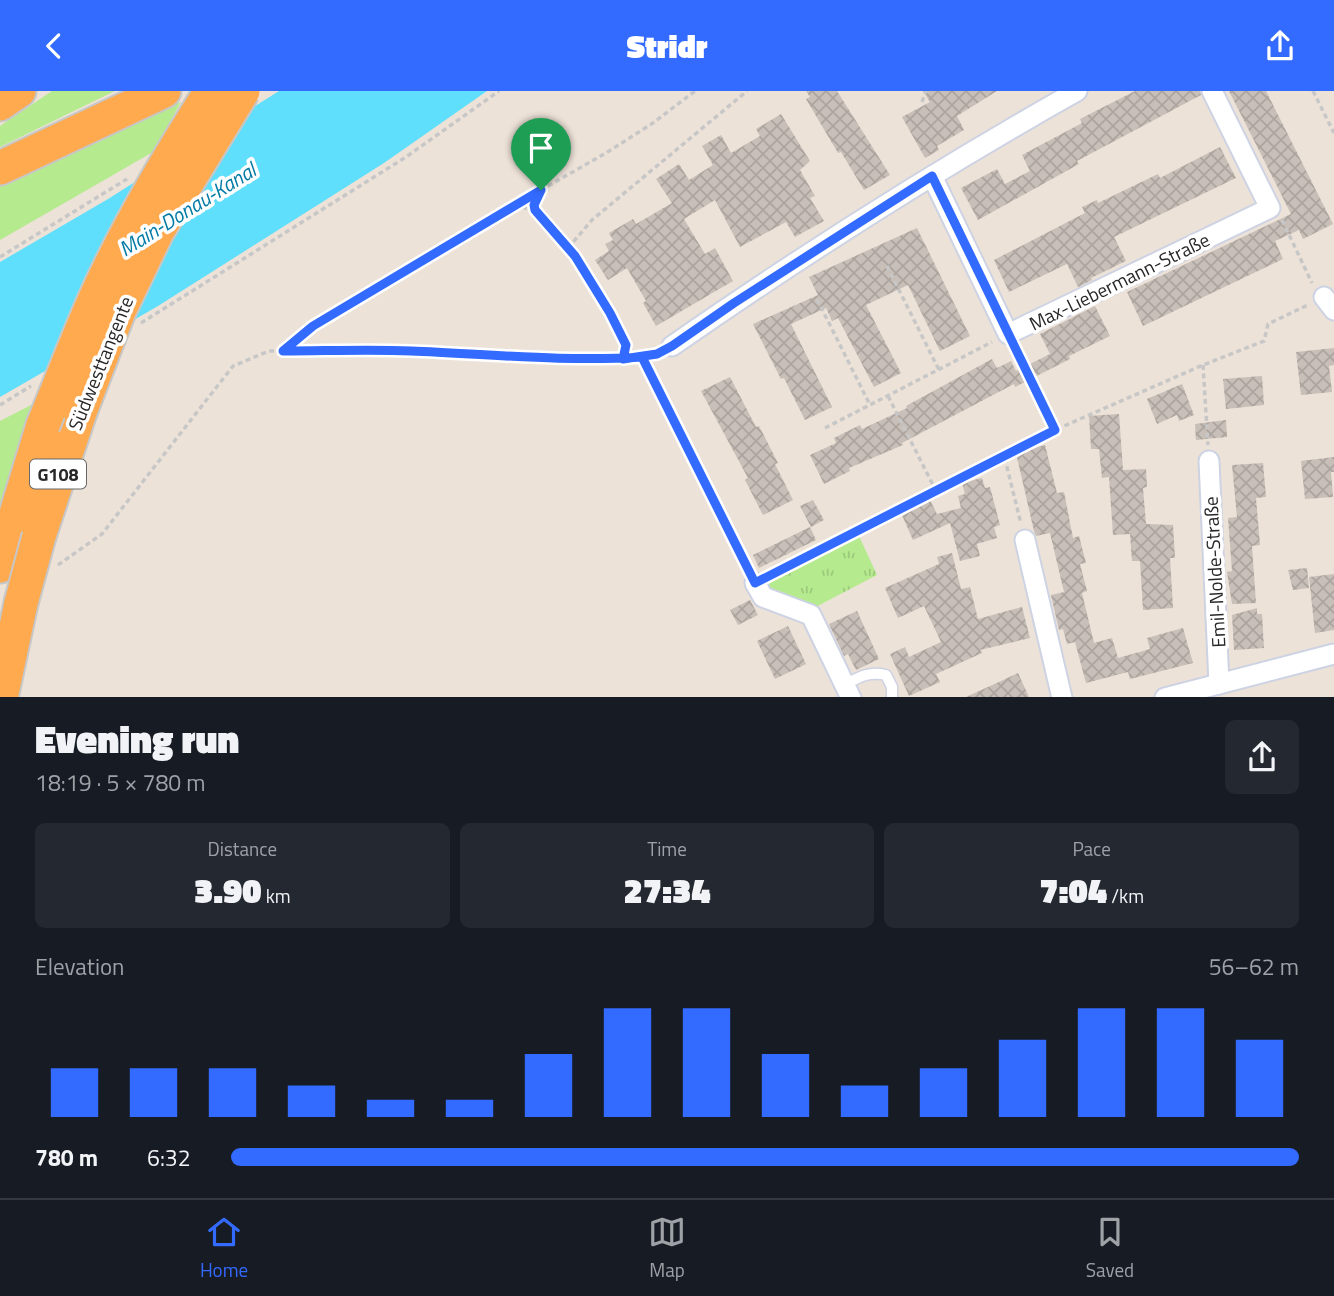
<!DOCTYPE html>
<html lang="en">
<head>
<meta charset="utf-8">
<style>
  :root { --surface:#171b24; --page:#242831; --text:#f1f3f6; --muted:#9ea1a6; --line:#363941; --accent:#336aff }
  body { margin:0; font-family:"Titillium Web",sans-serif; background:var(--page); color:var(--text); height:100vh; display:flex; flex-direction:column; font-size:26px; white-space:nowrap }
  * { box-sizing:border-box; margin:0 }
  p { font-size:23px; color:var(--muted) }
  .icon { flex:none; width:38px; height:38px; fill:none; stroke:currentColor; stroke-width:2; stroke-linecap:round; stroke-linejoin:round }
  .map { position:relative; height:606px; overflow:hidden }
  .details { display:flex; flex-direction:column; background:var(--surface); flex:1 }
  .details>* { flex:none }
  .pin { position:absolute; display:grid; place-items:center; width:60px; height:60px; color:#fff; margin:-72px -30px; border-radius:50% 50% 50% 0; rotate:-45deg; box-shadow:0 0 7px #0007 }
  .pin .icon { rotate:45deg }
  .round { display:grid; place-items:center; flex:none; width:74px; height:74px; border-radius:10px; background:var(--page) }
  .head { display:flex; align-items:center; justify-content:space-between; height:119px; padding:0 35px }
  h1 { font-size:38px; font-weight:800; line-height:52px }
  .stats { display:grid; grid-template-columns:repeat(3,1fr); gap:10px; height:119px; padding:7px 35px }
  .stats div { display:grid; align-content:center; border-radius:10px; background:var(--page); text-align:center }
  .stats b { font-size:35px; font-weight:800 }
  .stats small { font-size:19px; font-weight:400 }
  .stats p { font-size:19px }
  .chart { height:196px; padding:14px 35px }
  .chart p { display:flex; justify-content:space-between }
  .chart svg { width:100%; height:126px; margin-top:7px; stroke:var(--accent); stroke-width:6 }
  ul { padding:0 35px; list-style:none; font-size:23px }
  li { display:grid; grid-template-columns:112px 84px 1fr; align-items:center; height:52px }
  li i { height:18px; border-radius:9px; background:var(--accent) }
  header { display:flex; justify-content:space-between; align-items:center; height:91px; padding:0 35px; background:var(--accent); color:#fff; font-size:32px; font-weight:800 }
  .tabs { display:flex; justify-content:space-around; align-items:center; height:98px; border-top:2px solid var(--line); background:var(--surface); font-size:19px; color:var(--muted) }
  .tabs a { display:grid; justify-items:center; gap:4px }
  .tabs .selected { color:var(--accent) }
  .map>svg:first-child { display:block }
  .grass { fill:#b5ea8e }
  .park { fill:url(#park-tufts) }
  .water { fill:#5fdffb }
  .building { fill:url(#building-cross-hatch) }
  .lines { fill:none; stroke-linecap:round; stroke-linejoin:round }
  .service-casing { stroke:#cdd3e3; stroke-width:13 }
  .minor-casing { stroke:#cdd3e3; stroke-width:23 }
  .trunk-casing { stroke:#c7c7c7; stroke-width:37 }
  .path { stroke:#c7c7c7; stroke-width:3.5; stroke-dasharray:5 3.5; stroke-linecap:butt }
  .service { stroke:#fff; stroke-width:10 }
  .minor { stroke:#fff; stroke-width:19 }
  .trunk { stroke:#ffaa4e; stroke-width:33 }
  .trunk-bridge-casing { stroke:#c7c7c7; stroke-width:37; stroke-linecap:butt }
  .trunk-bridge { stroke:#ffaa4e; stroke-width:33 }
  .route-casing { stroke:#fff; stroke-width:14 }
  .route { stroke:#336aff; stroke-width:9 }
  .labels { text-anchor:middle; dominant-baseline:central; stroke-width:7; stroke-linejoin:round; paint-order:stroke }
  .shield { fill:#fff; stroke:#686868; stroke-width:2 }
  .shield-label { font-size:18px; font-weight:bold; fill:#282828 }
  .street-label { font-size:19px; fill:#282828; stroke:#fff }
  .water-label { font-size:21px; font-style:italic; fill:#007aa5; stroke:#fff }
</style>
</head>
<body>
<header><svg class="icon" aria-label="back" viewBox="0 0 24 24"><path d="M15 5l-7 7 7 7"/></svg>Stridr<svg class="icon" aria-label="share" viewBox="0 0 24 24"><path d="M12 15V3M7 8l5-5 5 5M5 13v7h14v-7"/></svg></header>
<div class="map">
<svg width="1334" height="607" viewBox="0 0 1334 607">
  <defs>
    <pattern id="park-tufts" width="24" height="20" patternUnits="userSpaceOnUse" patternTransform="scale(1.75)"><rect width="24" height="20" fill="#b5ea8e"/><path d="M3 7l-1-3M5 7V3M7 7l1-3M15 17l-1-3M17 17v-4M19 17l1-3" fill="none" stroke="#9cc97a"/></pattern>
    <pattern id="building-cross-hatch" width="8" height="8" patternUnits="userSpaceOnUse" patternTransform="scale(1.75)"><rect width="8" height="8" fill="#c8bfb8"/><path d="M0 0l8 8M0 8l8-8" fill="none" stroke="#aca49e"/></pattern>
  </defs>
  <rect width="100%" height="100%" fill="#ede2d8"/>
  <g class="grass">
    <polygon points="52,0 115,0 0,56 0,35"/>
    <polygon points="181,11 153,61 0,149 0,92"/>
    <polygon points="33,313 29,326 0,419 0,330"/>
  </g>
  <polygon class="park" points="859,445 877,484 810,519 772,504 764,491"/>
  <polygon class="water" points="279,0 487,0 384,72 158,215 0,306 0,171 108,108"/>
  <g class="building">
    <polygon points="806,0 837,0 890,84 864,99 841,61 838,62 806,8 810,6"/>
    <polygon points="923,0 997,0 957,25 964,39 937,55 939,59 925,67 902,26 930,11"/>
    <polygon points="1135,0 1200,0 1201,4 1077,70 1079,73 978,129 961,97 997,78 1005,93 1030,80 1022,64 1082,32 1080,28"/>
    <polygon points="1229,0 1266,0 1333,133 1303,148 1299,139 1275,150 1283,168 1143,235 1127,201 1291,123"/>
    <polygon points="781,23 810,70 800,79 815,105 810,107 824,130 795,146 786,131 740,156 715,109 684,128 705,163 715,157 733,190 656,235 643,212 646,210 627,177 608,189 595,169 609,160 605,153 613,149 609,142 633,128 636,133 672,112 656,88 679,73 689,89 713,74 702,55 721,44 731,62 760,45 756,38"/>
    <polygon points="1220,56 1236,87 1114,146 1126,170 1091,187 1092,189 1078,196 1067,173 1009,201 994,169 1085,122 1082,116 1097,109 1098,112 1158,83 1160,87"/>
    <polygon points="917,137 970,245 940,260 908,194 866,214 901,282 874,296 838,227 832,230 826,217 791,233 832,316 805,329 784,287 781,288 753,233 818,204 809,186"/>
    <polygon points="1095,215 1110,245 1069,265 1070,268 1015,296 1014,293 993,304 902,352 903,354 849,377 850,380 824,393 810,364 836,352 834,347 860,334 862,338 907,317 906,315 992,268 997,277 1011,270 1016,280 1050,263 1040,243"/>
    <polygon points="1334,257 1334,274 1329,275 1332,301 1301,304 1296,261"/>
    <polygon points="1262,285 1264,314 1226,318 1223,288"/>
    <polygon points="730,286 756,336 759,335 778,372 775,373 793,409 763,424 745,389 748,387 701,300"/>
    <polygon points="1182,293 1194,324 1179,330 1177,324 1157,333 1147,308"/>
    <polygon points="1119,323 1123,379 1146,378 1147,396 1143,397 1146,433 1173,434 1175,467 1170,467 1173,517 1143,519 1140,470 1132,470 1130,443 1113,444 1109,386 1102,387 1099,358 1091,358 1089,325"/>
    <polygon points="1226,329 1227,346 1196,349 1195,333"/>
    <polygon points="1045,354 1057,402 1064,401 1073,447 1079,445 1086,472 1080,473 1087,500 1082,502 1094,552 1112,547 1118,567 1150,558 1147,547 1183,537 1193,572 1130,588 1128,581 1086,592 1075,551 1067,553 1063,538 1059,539 1051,504 1064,501 1050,442 1036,445 1034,440 1016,362"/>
    <polygon points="1334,366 1334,381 1331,381 1333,406 1305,408 1301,370"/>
    <polygon points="1263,372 1266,406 1256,407 1260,454 1252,455 1256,512 1232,513 1227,481 1232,480 1228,427 1237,426 1232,374"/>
    <polygon points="982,387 985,397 990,396 1000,434 994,436 997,447 977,453 980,465 960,470 950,432 913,449 901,422 930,409 937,423 961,417 958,405 965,403 962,392"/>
    <polygon points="813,409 824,429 811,436 800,415"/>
    <polygon points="810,436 816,449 759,477 753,464"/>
    <polygon points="952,462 961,498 970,496 978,528 1022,516 1030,547 980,559 982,562 936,583 940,591 909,605 890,563 905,556 909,566 941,551 924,515 898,527 885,497 939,473 937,466"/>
    <polygon points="1307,477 1309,497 1293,499 1288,479"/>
    <polygon points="1334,483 1334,539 1315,542 1309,486"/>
    <polygon points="750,509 758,524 738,534 730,519"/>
    <polygon points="1257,517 1257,523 1262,523 1264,557 1234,559 1232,524"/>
    <polygon points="857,520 879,568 856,579 848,563 844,565 829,533"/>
    <polygon points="788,535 806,573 775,588 757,550"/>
    <polygon points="1018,582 1029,606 966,606 1001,590"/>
  </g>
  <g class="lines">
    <defs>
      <g id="service">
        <polyline points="657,263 672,255"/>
        <path d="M844,594C859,586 869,580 886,584L892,596V607"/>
      </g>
      <g id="minor">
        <polyline points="932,85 1008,243 1270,117 1212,0"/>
        <polyline points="1324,206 1334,219"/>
        <path d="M672,255C803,164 938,78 1077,0"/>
        <polyline points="1209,370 1219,593"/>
        <polyline points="1025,449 1062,607"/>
        <polyline points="755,492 763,506 811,524 851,607"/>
        <polyline points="1165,607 1334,563"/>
      </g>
      <g id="trunk">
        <polyline points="0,13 19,0"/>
        <polyline points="0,77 164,0"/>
        <polyline points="39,445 80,321"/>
        <polyline points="0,475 43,334"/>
        <polyline points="1,607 21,512"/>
      </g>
    </defs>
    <use href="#service" class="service-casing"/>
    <use href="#minor" class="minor-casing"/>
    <use href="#trunk" class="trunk-casing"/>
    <g class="path">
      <polyline points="1313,0 1334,42"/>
      <polyline points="922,11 926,0"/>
      <polyline points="511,116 606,62 653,32 695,0"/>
      <polyline points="536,120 534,114 540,102"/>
      <polyline points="1282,129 1312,192"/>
      <polyline points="568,157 592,129 747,0"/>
      <polyline points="0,166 127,88"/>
      <polyline points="887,175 939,279"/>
      <polyline points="817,208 870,314"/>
      <polyline points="141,232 406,66 499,0"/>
      <polyline points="1016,259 1055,339"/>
      <path d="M283,260L313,235L506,119C514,117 520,115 528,118C553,126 618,225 625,252C626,257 624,263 623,268"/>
      <polyline points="642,266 748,477"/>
      <polyline points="1203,274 1208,354"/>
      <polyline points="888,305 934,396 1003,360 1021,433"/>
      <polyline points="0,314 31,295"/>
      <polyline points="825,337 992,251"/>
      <polyline points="58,474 102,443 233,275 269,260 407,260 551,267 641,266"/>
      <polyline points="769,485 1055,339 1203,274 1264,250 1268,233 1310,213"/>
    </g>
    <use href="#service" class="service"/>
    <use href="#minor" class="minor"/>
    <use href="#trunk" class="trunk"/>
    <defs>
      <g id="trunk-bridge">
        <polyline points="80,321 119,220 157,141 243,0"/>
        <path d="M43,334C60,293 76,251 94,210C126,137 168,67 211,0"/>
        <polyline points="21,512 39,445"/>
      </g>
    </defs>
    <use href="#trunk-bridge" class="trunk-bridge-casing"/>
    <use href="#trunk-bridge" class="trunk-bridge"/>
  </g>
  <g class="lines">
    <defs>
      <path id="route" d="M541,99L534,114L535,119L575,165L610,222L626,254L623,268L657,263L672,255L734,212L932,85L1055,339L755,492L642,266C565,271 488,263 411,260C369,258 325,260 283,260L313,235L541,99"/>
    </defs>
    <use href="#route" class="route-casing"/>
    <use href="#route" class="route"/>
  </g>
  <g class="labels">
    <rect class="shield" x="30" y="368.5" width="56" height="29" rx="5"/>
    <g class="shield-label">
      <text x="58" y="383">G108</text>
    </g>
    <g class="street-label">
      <text transform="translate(1119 190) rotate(-26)">Max-Liebermann-Straße</text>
      <text transform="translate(100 272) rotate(-68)">Südwesttangente</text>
      <text transform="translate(1214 481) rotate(-93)">Emil-Nolde-Straße</text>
    </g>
    <g class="water-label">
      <text transform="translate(187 118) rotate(-32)">Main-Donau-Kanal</text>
    </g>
  </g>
</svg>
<div class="pin" style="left:541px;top:99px;background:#1e9e55"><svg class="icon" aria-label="arrive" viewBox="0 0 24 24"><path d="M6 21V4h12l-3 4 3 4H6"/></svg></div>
</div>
<section class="details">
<div class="head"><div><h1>Evening run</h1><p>18:19 · 5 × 780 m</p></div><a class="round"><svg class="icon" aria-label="share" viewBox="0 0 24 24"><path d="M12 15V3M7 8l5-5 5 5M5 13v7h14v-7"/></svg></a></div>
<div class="stats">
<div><p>Distance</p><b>3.90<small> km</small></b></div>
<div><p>Time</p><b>27:34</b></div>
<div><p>Pace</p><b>7:04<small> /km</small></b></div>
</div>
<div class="chart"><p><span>Elevation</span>56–62 m</p>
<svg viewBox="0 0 160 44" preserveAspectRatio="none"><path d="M5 44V27M15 44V27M25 44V27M35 44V33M45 44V38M55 44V38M65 44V22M75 44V6M85 44V6M95 44V22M105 44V33M115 44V27M125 44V17M135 44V6M145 44V6M155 44V17"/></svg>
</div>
<ul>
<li><b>780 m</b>6:32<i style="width:100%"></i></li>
</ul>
</section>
<nav class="tabs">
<a class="selected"><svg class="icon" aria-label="home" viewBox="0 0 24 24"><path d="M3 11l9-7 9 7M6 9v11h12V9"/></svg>Home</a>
<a><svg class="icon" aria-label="map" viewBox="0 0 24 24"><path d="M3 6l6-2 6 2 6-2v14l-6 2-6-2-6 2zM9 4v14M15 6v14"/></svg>Map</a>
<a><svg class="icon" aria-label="saved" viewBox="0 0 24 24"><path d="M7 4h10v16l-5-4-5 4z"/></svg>Saved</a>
</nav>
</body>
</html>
